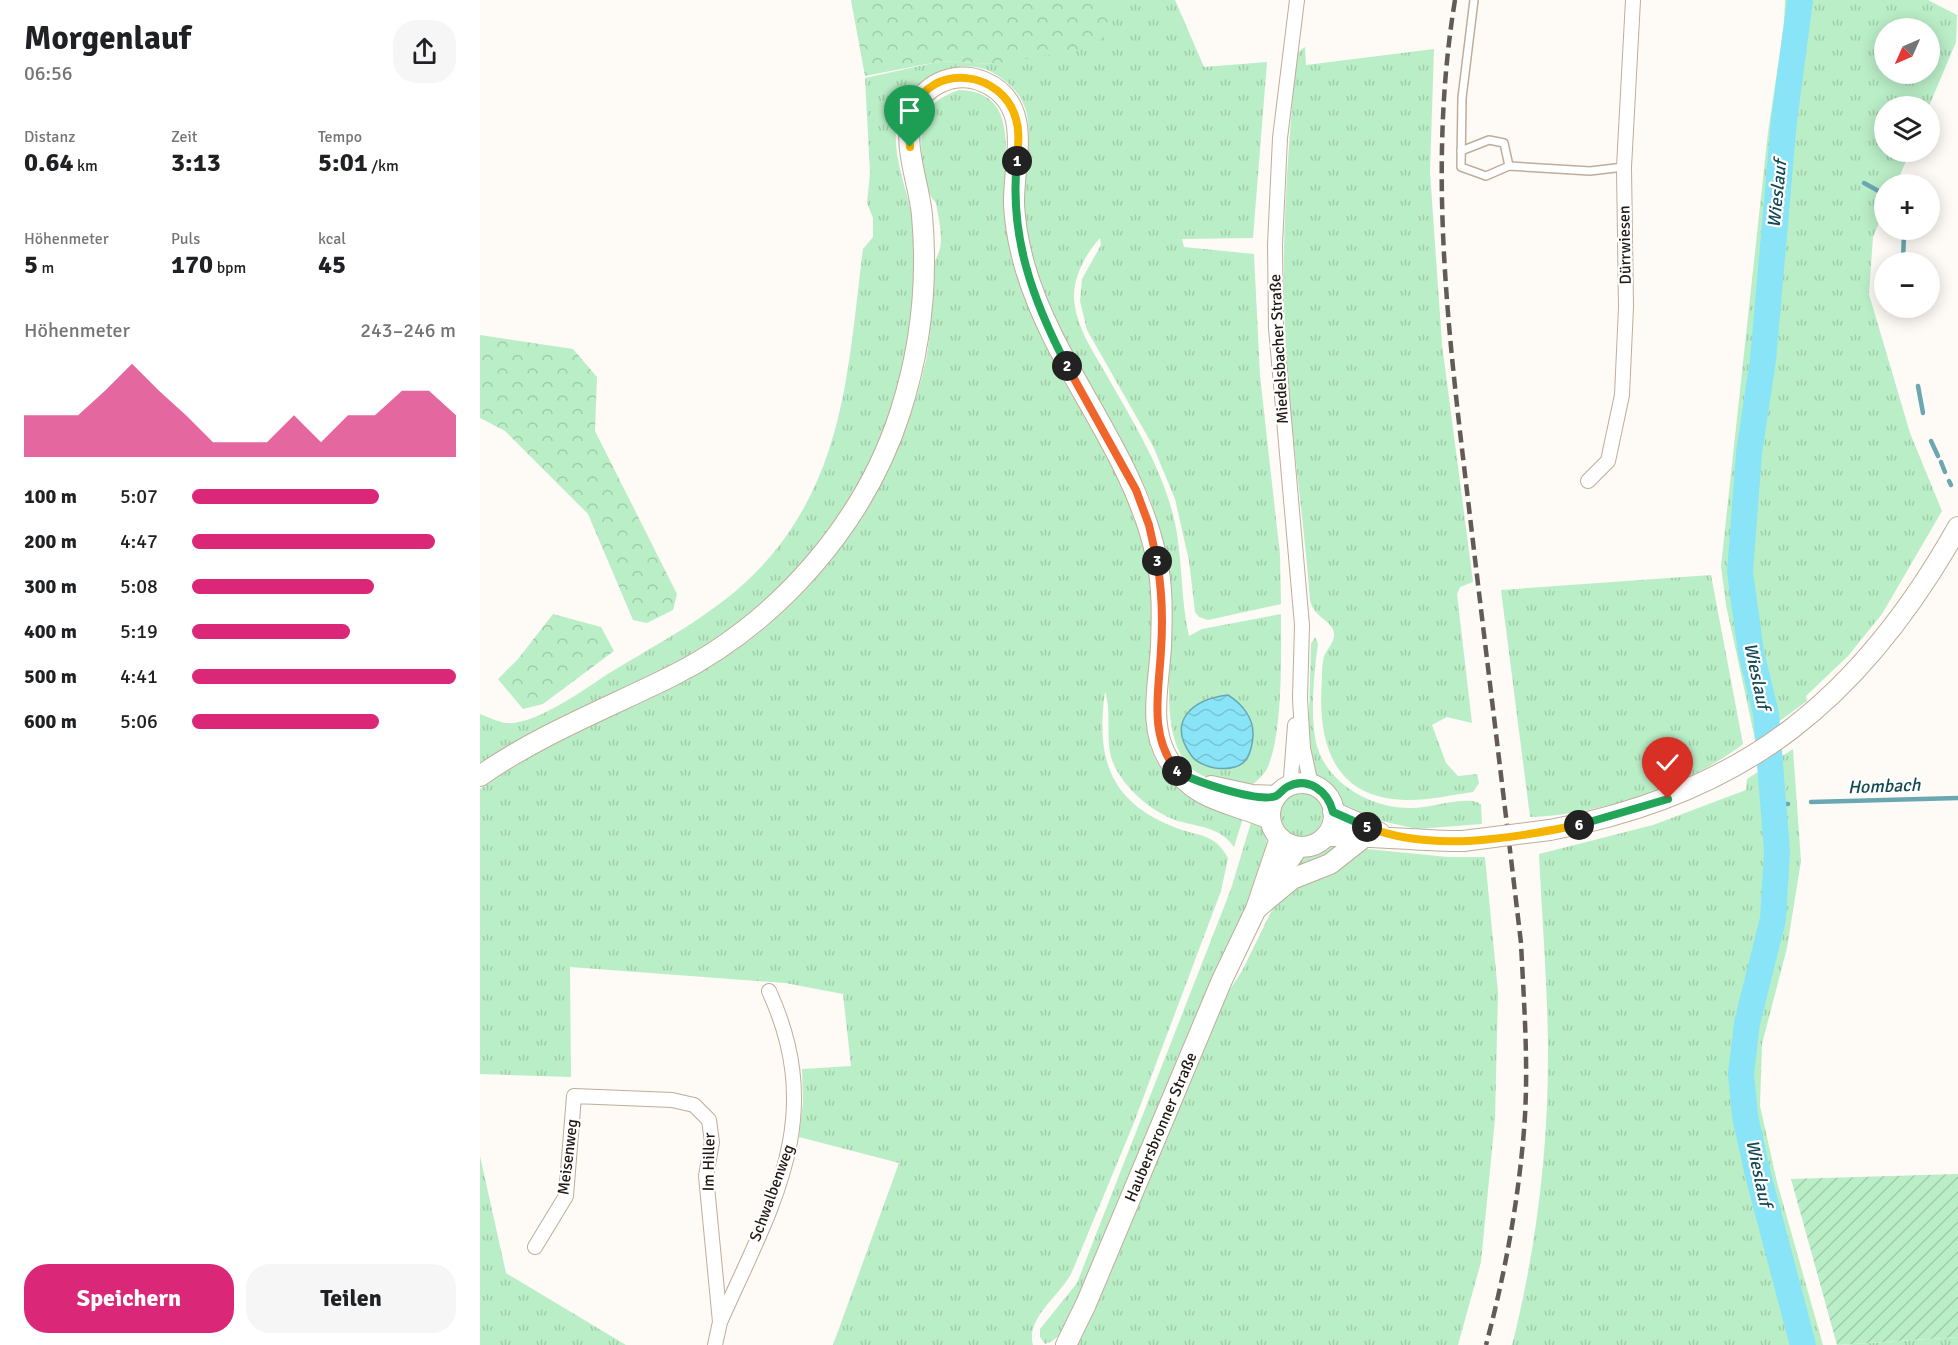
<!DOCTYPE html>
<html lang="de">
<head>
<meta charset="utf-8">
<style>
  :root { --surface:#fff; --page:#f6f6f6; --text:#202124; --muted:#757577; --accent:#db2777 }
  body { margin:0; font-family:Signika,sans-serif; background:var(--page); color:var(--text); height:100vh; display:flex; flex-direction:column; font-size:22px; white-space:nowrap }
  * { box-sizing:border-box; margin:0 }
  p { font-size:20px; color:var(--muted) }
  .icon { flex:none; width:33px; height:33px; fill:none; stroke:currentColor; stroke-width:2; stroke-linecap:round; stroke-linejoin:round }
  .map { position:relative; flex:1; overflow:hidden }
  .sheet { display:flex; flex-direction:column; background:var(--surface); width:480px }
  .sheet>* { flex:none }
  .needle { width:39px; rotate:225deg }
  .buttons { position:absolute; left:1394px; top:18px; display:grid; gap:12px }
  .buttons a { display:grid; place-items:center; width:66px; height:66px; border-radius:50%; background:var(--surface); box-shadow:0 3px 15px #0003; font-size:30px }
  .pin { position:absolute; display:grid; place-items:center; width:51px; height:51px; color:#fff; margin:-62px -26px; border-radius:50% 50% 50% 0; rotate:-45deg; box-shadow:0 0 6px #0007 }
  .pin .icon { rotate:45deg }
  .km { position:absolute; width:30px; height:30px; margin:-15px; border-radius:50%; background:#222; color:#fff; font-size:16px; line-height:30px; text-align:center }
  .round { display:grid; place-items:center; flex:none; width:63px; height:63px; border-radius:24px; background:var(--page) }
  .head { display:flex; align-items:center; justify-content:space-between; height:102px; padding:0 24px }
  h1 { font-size:33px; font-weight:800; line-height:45px }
  .figures { display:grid; grid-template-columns:repeat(3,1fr); gap:9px; height:102px; padding:6px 24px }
  .figures div { display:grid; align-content:center }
  .figures b { font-size:26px; font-weight:800 }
  .figures small { font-size:16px; font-weight:400 }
  .figures p { font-size:16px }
  .chart { height:168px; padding:12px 24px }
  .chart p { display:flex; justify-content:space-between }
  .chart svg { width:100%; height:108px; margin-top:6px; fill:var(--accent); opacity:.7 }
  .button { display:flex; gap:12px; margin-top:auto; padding:12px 24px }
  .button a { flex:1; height:69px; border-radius:24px; background:var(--accent); color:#fff; font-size:24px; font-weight:800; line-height:69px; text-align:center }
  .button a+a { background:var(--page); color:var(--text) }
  ul { padding:0 24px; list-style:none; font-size:20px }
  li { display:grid; grid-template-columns:96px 72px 1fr; align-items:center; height:45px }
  li i { height:15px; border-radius:8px; background:var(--accent) }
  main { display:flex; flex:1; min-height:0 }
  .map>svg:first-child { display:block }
  .grass { fill:url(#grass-tufts); fill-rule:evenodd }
  .forest { fill:url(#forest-crowns) }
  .garden { fill:url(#garden-furrows) }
  .water { fill:url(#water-waves); stroke:#6aa7b3; stroke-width:1.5 }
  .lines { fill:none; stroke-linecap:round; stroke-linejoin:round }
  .stream { stroke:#6aa7b3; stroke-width:4.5 }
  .river { stroke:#8ae4f8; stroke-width:26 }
  .service-casing { stroke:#bfad9a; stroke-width:10 }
  .minor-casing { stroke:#bfad9a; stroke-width:16 }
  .secondary-casing { stroke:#bfad9a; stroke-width:22 }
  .service { stroke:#fff; stroke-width:7 }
  .minor { stroke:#fff; stroke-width:14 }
  .secondary { stroke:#fff; stroke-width:20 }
  .rail { stroke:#625b55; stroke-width:4.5; stroke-dasharray:12 6; stroke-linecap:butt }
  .secondary-bridge-casing { stroke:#bfad9a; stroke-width:22; stroke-linecap:butt }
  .secondary-bridge { stroke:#fff; stroke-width:20 }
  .split-1-casing { stroke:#fff; stroke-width:12 }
  .split-2-casing { stroke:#fff; stroke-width:12 }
  .split-3-casing { stroke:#fff; stroke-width:12 }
  .split-4-casing { stroke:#fff; stroke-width:12 }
  .split-5-casing { stroke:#fff; stroke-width:12 }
  .split-6-casing { stroke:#fff; stroke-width:12 }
  .split-7-casing { stroke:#fff; stroke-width:12 }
  .split-1 { stroke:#f5b400; stroke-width:8 }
  .split-2 { stroke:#22a559; stroke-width:8 }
  .split-3 { stroke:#f0652b; stroke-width:8 }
  .split-4 { stroke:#f0652b; stroke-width:8 }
  .split-5 { stroke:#22a559; stroke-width:8 }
  .split-6 { stroke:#f5b400; stroke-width:8 }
  .split-7 { stroke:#22a559; stroke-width:8 }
  .labels { text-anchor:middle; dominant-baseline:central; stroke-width:4.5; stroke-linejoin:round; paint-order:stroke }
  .street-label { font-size:16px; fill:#211a13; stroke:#fff }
  .water-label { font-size:18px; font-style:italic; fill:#134954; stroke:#fff }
</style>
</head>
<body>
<main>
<section class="sheet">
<div class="head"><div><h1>Morgenlauf</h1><p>06:56</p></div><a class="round"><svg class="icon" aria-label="share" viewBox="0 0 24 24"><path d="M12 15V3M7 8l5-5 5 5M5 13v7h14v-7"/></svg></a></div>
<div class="figures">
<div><p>Distanz</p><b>0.64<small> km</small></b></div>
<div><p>Zeit</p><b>3:13</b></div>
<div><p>Tempo</p><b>5:01<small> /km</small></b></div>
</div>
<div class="figures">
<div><p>Höhenmeter</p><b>5<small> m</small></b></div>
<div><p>Puls</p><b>170<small> bpm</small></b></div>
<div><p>kcal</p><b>45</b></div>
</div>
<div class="chart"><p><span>Höhenmeter</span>243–246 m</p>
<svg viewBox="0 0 160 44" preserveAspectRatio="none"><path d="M0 44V27L10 27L20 27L30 17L40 6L50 17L60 27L70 38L80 38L90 38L100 27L110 38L120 27L130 27L140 17L150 17L160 27V44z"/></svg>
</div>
<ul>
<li><b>100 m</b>5:07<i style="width:71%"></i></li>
<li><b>200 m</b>4:47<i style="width:92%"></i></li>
<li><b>300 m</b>5:08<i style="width:69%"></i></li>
<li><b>400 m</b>5:19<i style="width:60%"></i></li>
<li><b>500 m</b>4:41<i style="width:100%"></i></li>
<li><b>600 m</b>5:06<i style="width:71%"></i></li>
</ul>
<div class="button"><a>Speichern</a><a>Teilen</a></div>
</section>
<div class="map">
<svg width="1478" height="1345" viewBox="0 0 1478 1345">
  <defs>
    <pattern id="grass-tufts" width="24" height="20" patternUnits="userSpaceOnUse" patternTransform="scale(1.5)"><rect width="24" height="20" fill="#baeec7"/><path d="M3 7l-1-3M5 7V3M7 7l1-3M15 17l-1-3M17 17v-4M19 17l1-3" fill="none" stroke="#a0ccaa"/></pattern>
    <pattern id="forest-crowns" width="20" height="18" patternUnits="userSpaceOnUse" patternTransform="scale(1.5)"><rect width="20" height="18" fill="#baeec7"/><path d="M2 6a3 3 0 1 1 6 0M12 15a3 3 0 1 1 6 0" fill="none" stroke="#a0ccaa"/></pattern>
    <pattern id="garden-furrows" width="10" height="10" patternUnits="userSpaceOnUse" patternTransform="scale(1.5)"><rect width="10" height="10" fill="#baeec7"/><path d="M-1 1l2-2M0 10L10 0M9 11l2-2" fill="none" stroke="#a0ccaa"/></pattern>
    <pattern id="water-waves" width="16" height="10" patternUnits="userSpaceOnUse" patternTransform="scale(1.5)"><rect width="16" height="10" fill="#8ae4f8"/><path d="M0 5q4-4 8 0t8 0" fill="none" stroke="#77c3d4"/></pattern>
  </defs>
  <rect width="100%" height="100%" fill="#fefaf6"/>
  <g class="grass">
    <path d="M596,0H695L724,67L787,62L773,238L702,239L704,247L774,254L780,376L800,555L801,604L728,620L719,617L715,612L709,561L695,499L673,446L607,330L600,301L602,279L621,245L620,238C606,253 593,277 594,299C596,327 613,351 626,374C649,415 675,456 689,501C704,545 699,592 709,636L722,629L801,614C801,653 803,728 789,764C786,774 775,782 768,789C746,783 717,780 704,760C679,723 693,654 692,610C691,590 689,567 684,548C680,531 675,512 669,496C663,482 655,469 648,456C629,422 611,387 592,353C572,317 551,279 546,237C544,223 542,206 542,192C544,148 565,109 520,77C482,49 424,79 417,124C411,154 428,191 433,221C443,283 431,357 411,416C379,509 312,592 231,646C209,660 183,671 159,683C106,711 53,739 0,767V714C8,717 18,722 26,723C55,726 106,688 131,672C182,641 239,612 280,568C366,476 368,366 383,249L393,237V218L387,203L390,173L385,78L462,61L513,64Z"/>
    <path d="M1305,0H1448L1477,15L1476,42L1449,106H1404V152H1430L1416,184H1404V211L1393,237L1389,294L1430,433L1462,511L1402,614L1368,656L1326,696L1327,701L1275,739L1246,605L1241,566L1288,132L1304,25ZM1404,28H1449V74H1404Z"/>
    <path d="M825,47L826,65L954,49L950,172L962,344L993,582L980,587L977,594L992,723L967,717L952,725L966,763L978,776L997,774L999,783L993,792C972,795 950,800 929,800C852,800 837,742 842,678C842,671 842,663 844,656C847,649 854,643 854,635C855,621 833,618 830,600C823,510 809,421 805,331C801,238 808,146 817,53Z"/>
    <path d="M479,90C539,91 524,153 525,193C525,213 527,237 532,256C541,290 554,322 570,353C599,409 639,461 659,522C665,540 668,560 672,579C681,630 655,707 672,751C688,793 724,803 764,815L754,847C740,827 719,827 698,821C671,812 642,787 632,760C625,739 632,712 625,692C616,756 628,801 694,827C718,837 734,832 748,858L741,891L653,1125L592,1272C581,1295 545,1318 553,1345H353L419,1163L319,1137L323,1102L322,1069L371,1066L363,994L305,983L90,967L91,1077L0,1074V789C24,773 48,757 74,744C130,714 190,693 244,658C347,592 420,478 446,360C452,328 451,297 454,265C455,259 459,254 460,248C463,235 458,216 456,203C440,186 436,130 449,110C456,99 466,95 479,90Z"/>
    <path d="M1231,575L1263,744C1209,786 1119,815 1050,817L1021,590Z"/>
    <path d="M835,637L838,644C834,672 829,722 838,749C850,785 892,808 929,808C948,809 979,797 997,802L1001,805L1002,824L937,829L888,818L864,806L849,785L835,773L828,748L831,644Z"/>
    <path d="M1313,749L1321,861L1307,948L1282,1044L1280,1106L1297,1182L1343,1345H1032C1056,1251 1068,1153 1068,1055C1068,989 1062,921 1059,854L1173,825L1266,790L1267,779Z"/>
    <circle cx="821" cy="815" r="22"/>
    <path d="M772,819C800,836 781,866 773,890L605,1288C595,1307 587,1338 565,1344L560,1337V1329L597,1283L751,889Z"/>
    <polygon points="864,842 832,866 807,868 822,856"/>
    <polygon points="887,849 968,857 1005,857 1018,992 1015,1119 1001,1262 978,1345 593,1345 637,1252 743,1000 762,971 791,912 801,899 813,887"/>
    <polygon points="0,1156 26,1273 146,1345 0,1345"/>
    <polygon points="1478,1337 1478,1345 1358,1345"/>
  </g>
  <g class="forest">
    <polygon points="371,0 627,0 626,15 632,33 600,50 513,64 462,61 385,76"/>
    <polygon points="0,335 93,349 117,377 115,431 197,594 193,610 167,623 153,620 108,514 25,431 0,418"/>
    <polygon points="73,614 121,627 134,651 63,704 43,709 18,679 38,659"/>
  </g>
  <polygon class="garden" points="1478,1174 1478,1337 1357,1345 1311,1179"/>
  <path class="water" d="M748,695C762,704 774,718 773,736C771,762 761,771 735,768C726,766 716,763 711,755C686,720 714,699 748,695Z"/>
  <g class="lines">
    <g class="stream">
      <polyline points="1384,183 1404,194"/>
      <polyline points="1423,262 1424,233"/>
      <polyline points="1438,386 1443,413"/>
      <polyline points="1451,441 1458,456"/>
      <polyline points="1461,462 1465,472"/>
      <polyline points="1469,481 1471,485"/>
      <polyline points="1331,802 1478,798"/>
      <polyline points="1295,804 1308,804"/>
    </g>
    <polyline class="river" points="1320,0 1304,121 1283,360 1269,453 1260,572 1271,652 1286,714 1297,851 1293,919 1267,1023 1261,1074 1265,1116 1278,1175 1323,1345"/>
    <defs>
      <g id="service">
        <polyline points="994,0 982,98 981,167 1006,176 1029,166 1110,171 1144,167"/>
        <polyline points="981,151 1009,140 1024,143 1029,166"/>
      </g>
      <g id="minor">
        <polyline points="817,0 800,138 795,245 796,328 822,625 820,699 823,748 831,785"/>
        <polyline points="1108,481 1128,461 1142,395 1146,307 1144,167 1153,0"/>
        <polyline points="807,787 811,778 815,725"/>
        <polyline points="55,1247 86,1196 94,1096 192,1100 214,1105 229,1120 232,1142 226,1176 240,1322 235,1345"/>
        <path d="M241,1320C293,1203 347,1118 289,991"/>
      </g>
      <g id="secondary">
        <path d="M0,776C60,734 128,708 194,675C298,622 384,524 420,413C441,348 448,282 442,215C439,183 423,148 432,116C440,85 475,69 504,82C555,104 533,161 534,204C535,225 539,246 545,267C575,370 653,450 676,556C683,585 682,616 681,646C679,685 667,728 690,762C715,802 751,802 790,819"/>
        <circle cx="822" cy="815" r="32"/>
        <polyline points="731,786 772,795 796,796"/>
        <polyline points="853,812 900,833"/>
        <path d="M1070,830C1265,794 1382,698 1478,527"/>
        <path d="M846,836C892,835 937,841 983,841"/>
        <polyline points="791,887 818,847"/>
        <polyline points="776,909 812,879 850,864 883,838"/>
        <polyline points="586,1345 606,1304 742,980 776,909 800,838"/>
      </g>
    </defs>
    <use href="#service" class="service-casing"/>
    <use href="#minor" class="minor-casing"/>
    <use href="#secondary" class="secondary-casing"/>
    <use href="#service" class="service"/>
    <use href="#minor" class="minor"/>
    <use href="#secondary" class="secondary"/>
    <path class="rail" d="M975,0C947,170 969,339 989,508C1006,653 1024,798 1041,943C1044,1005 1049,1068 1044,1130C1038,1203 1025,1274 1006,1345"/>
    <defs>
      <polyline id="secondary-bridge" points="983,841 1070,830"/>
    </defs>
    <use href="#secondary-bridge" class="secondary-bridge-casing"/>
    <use href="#secondary-bridge" class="secondary-bridge"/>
  </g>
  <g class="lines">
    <defs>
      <path id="split-1" d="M430,147C429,135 429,122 433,110C452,61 523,71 536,119C540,132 538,146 537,161"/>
      <path id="split-2" d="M537,161C529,236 553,301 587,366"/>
      <polyline id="split-3" points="587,366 656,490 669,525 677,561"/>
      <path id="split-4" d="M677,561C682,590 683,620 681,650C679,692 668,735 697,771"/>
      <path id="split-5" d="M697,771C713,781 778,803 796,796C800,794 803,789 807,787C828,776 848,791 853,812L887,827"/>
      <path id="split-6" d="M887,827C954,853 1031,838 1099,825"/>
      <polyline id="split-7" points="1099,825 1188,799"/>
    </defs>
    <use href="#split-1" class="split-1-casing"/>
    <use href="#split-2" class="split-2-casing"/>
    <use href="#split-3" class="split-3-casing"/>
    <use href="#split-4" class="split-4-casing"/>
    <use href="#split-5" class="split-5-casing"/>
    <use href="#split-6" class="split-6-casing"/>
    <use href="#split-7" class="split-7-casing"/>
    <use href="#split-1" class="split-1"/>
    <use href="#split-2" class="split-2"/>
    <use href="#split-3" class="split-3"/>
    <use href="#split-4" class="split-4"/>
    <use href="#split-5" class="split-5"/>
    <use href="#split-6" class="split-6"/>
    <use href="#split-7" class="split-7"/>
  </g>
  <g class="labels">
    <g class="street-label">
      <text transform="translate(1145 245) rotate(-91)">Dürrwiesen</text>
      <text transform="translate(799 349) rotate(-93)">Miedelsbacher Straße</text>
      <text transform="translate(681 1127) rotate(-67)">Haubersbronner Straße</text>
      <text transform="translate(88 1157) rotate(-83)">Meisenweg</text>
      <text transform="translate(229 1162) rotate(-89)">Im Hiller</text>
      <text transform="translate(292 1193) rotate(-70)">Schwalbenweg</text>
    </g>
    <g class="water-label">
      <text transform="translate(1297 194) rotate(-84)">Wieslauf</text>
      <text transform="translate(1277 676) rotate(78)">Wieslauf</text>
      <text transform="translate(1404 786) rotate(-2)">Hombach</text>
      <text transform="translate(1279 1173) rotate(78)">Wieslauf</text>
    </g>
  </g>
</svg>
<div class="buttons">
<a><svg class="needle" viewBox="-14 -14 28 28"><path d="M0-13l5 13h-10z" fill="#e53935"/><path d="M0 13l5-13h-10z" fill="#757577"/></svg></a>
<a><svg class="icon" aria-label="layers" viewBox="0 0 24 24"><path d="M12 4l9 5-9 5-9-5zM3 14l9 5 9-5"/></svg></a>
<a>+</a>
<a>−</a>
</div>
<div class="pin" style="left:430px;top:147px;background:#1e9e55"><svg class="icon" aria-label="arrive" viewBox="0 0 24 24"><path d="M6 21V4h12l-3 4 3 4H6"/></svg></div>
<div class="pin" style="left:1188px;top:799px;background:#d93025"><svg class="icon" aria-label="check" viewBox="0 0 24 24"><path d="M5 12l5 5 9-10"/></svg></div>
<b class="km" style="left:537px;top:161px">1</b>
<b class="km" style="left:587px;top:366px">2</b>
<b class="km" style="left:677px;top:561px">3</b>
<b class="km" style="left:697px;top:771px">4</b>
<b class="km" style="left:887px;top:827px">5</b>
<b class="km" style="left:1099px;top:825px">6</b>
</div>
</main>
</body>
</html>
